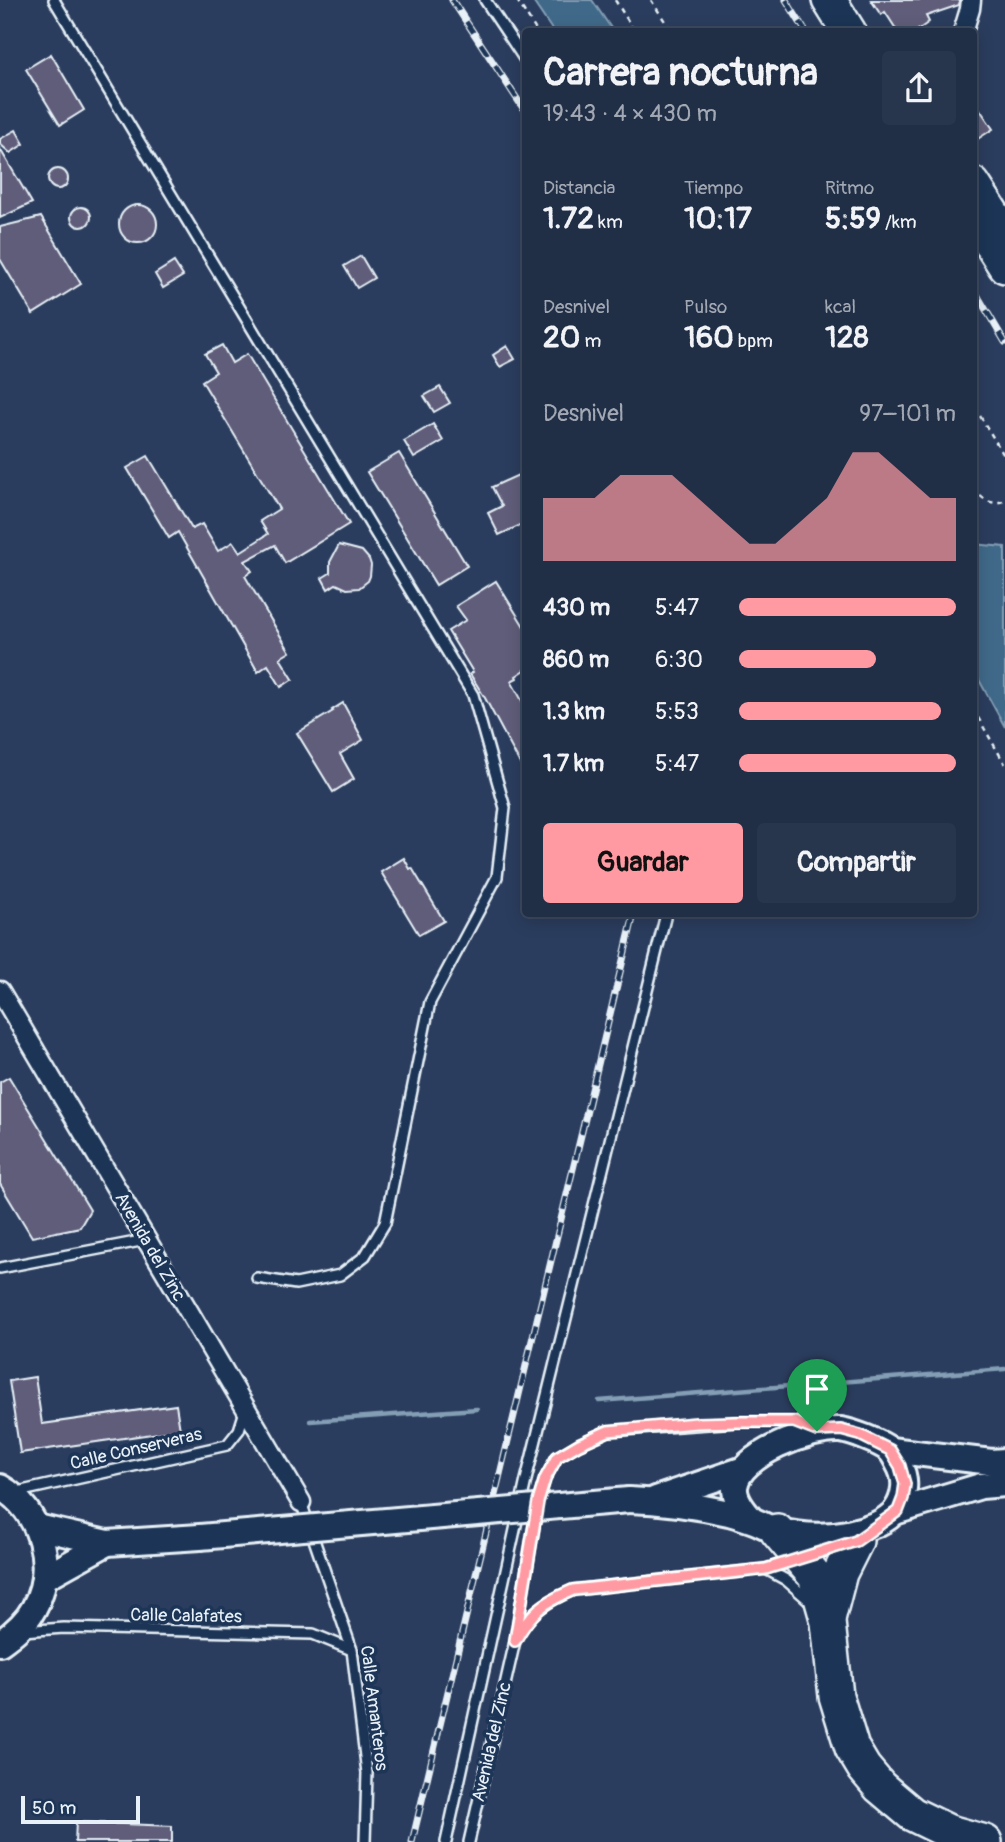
<!DOCTYPE html>
<html lang="es">
<head>
<meta charset="utf-8">
<style>
  :root { --surface:#202e46; --page:#28364d; --text:#f1f3f6; --muted:#a2a8b3; --line:#3d4a5f; --accent:#ff9aa2 }
  body { margin:0; font-family:Pangolin,sans-serif; background:var(--page); color:var(--text); height:100vh; display:flex; flex-direction:column; font-size:26px; white-space:nowrap }
  * { box-sizing:border-box; margin:0 }
  p { font-size:23px; color:var(--muted) }
  .icon { flex:none; width:38px; height:38px; fill:none; stroke:currentColor; stroke-width:2; stroke-linecap:round; stroke-linejoin:round }
  .map { position:relative; flex:1; overflow:hidden }
  .details { position:absolute; left:522px; top:28px; width:455px; height:889px; display:flex; flex-direction:column; background:var(--surface); border-radius:7px; box-shadow:0 4px 18px #0003,0 0 0 2px var(--line) }
  .details>* { flex:none }
  .scale { position:absolute; left:21px; bottom:18px; width:119px; box-sizing:border-box; padding-left:7px; border:4px solid #e8f1f8; border-top:0; font-size:19px; line-height:24px; white-space:nowrap; color:#e8f1f8; -webkit-text-stroke:5px #1d3557; paint-order:stroke }
  .pin { position:absolute; display:grid; place-items:center; width:60px; height:60px; color:#fff; margin:-72px -30px; border-radius:50% 50% 50% 0; rotate:-45deg; box-shadow:0 0 7px #0007 }
  .pin .icon { rotate:45deg }
  .round { display:grid; place-items:center; flex:none; width:74px; height:74px; border-radius:7px; background:var(--page) }
  .head { display:flex; align-items:center; justify-content:space-between; height:119px; padding:0 21px }
  h1 { font-size:38px; font-weight:700; line-height:52px }
  .metrics { display:grid; grid-template-columns:repeat(3,1fr); gap:10px; height:119px; padding:7px 21px }
  .metrics div { display:grid; align-content:center }
  .metrics b { font-size:30px; font-weight:700 }
  .metrics small { font-size:19px; font-weight:400 }
  .metrics p { font-size:19px }
  .chart { height:196px; padding:14px 21px }
  .chart p { display:flex; justify-content:space-between }
  .chart svg { width:100%; height:126px; margin-top:7px; fill:var(--accent); opacity:.7 }
  .button { display:flex; gap:14px; margin-top:auto; padding:14px 21px }
  .button a { flex:1; height:80px; border-radius:7px; background:var(--accent); color:#111; font-size:28px; font-weight:700; line-height:80px; text-align:center }
  .button a+a { background:var(--page); color:var(--text) }
  ul { padding:0 21px; list-style:none; font-size:23px }
  li { display:grid; grid-template-columns:112px 84px 1fr; align-items:center; height:52px }
  li i { height:18px; border-radius:9px; background:var(--accent) }
  .map>svg:first-child { display:block }
  .water { fill:#416989; stroke:#849fb5; stroke-width:2 }
  .lines { fill:none; stroke-linecap:round; stroke-linejoin:round }
  .stream { stroke:#849fb5; stroke-width:4.5 }
  .building { fill:#615d7a; stroke:#e8f1f8; stroke-width:2 }
  .lane-casing { stroke:#e8f1f8; stroke-width:14 }
  .street-casing { stroke:#e8f1f8; stroke-width:23 }
  .secondary-casing { stroke:#e8f1f8; stroke-width:30 }
  .highway-casing { stroke:#e8f1f8; stroke-width:38 }
  .path { stroke:#e8f1f8; stroke-width:2.5; stroke-dasharray:5 5; stroke-linecap:butt }
  .lane { stroke:#1d3557; stroke-width:9 }
  .street { stroke:#1d3557; stroke-width:18 }
  .secondary { stroke:#1d3557; stroke-width:24 }
  .highway { stroke:#1d3557; stroke-width:33 }
  .rail-casing { stroke:#e8f1f8; stroke-width:7 }
  .rail { stroke:#1d3557; stroke-width:4.5; stroke-dasharray:13; stroke-linecap:butt }
  .secondary-bridge-casing { stroke:#e8f1f8; stroke-width:30; stroke-linecap:butt }
  .secondary-bridge { stroke:#1d3557; stroke-width:24 }
  .route-casing { stroke:#fff; stroke-width:14 }
  .route { stroke:#ff9aa2; stroke-width:9 }
  .labels { text-anchor:middle; dominant-baseline:central; stroke-width:7; stroke-linejoin:round; paint-order:stroke }
  .street-label { font-size:18px; fill:#e8f1f8; stroke:#1d3557 }
</style>
</head>
<body>
<div class="map">
<svg width="1005" height="1842" viewBox="0 0 1005 1842">
  <rect width="100%" height="100%" fill="#2b3d5e"/>
  <filter id="ink" filterUnits="userSpaceOnUse"><feTurbulence type="fractalNoise" baseFrequency=".0143" numOctaves="2"/><feDisplacementMap in="SourceGraphic" scale="14" xChannelSelector="R" yChannelSelector="G"/><feConvolveMatrix kernelMatrix="1 2 1 2 8 2 1 2 1" color-interpolation-filters="sRGB"/></filter>
  <g filter="url(#ink)">
    <g class="water">
      <polygon points="532,0 592,0 613,31 553,31"/>
      <polygon points="973,544 1005,547 1005,727 973,669"/>
    </g>
    <g class="lines">
      <g class="stream">
        <polyline points="599,1401 1005,1369"/>
        <polyline points="310,1421 477,1409"/>
      </g>
    </g>
    <g class="building">
      <polygon points="871,0 960,0 959,5 926,16 929,22 915,32 898,32 885,12 881,15"/>
      <polygon points="51,54 84,110 60,125 26,69"/>
      <polygon points="973,99 993,129 973,142"/>
      <polygon points="16,130 24,144 10,153 0,144 0,139"/>
      <polygon points="0,149 32,203 0,218"/>
      <circle cx="58" cy="179" r="10"/>
      <circle cx="138" cy="224" r="19"/>
      <circle cx="81" cy="217" r="10"/>
      <polygon points="41,217 81,284 33,314 0,259 0,227"/>
      <polygon points="361,256 374,278 357,288 344,266"/>
      <polygon points="174,262 183,276 163,288 155,274"/>
      <polygon points="222,345 232,363 247,354 349,524 285,563 275,545 245,561 252,571 245,576 290,652 280,658 293,679 281,687 268,665 258,672 178,532 169,538 127,468 148,456 192,529 202,524 218,551 233,542 240,552 268,534 260,521 279,509 202,381 216,372 205,354"/>
      <polygon points="507,346 515,359 500,367 493,355"/>
      <polygon points="440,387 450,403 434,412 424,396"/>
      <polygon points="433,424 443,441 414,458 404,441"/>
      <polygon points="399,453 467,566 436,585 367,472"/>
      <polygon points="525,472 525,523 499,535 488,513 502,506 492,487"/>
      <polygon points="339,545 362,551 369,559 371,565 370,576 368,581 359,588 347,589 336,584 328,589 322,578 330,573 330,562"/>
      <polygon points="496,581 525,628 525,670 516,676 517,678 511,681 525,706 525,773 485,698 470,674 473,672 448,631 466,620 456,606"/>
      <polygon points="343,703 363,740 340,754 354,779 333,792 297,733 333,711 332,710"/>
      <polygon points="404,858 410,869 412,868 444,921 419,935 381,872"/>
      <polygon points="9,1077 90,1210 80,1227 32,1237 0,1184 0,1082"/>
      <polygon points="35,1377 42,1424 176,1405 180,1430 20,1453 9,1381"/>
      <polygon points="76,1822 172,1826 172,1842 75,1842"/>
    </g>
    <g class="lines">
      <defs>
        <g id="lane">
          <polyline points="54,0 473,695 505,808 497,877 430,1002 385,1223 365,1256 340,1275 296,1284 257,1278"/>
          <polyline points="485,0 525,60"/>
          <polyline points="0,1268 146,1240"/>
          <polyline points="13,1493 227,1445 239,1430 245,1411"/>
          <polyline points="301,1502 352,1650 367,1773 365,1842"/>
          <polyline points="807,1557 843,1545"/>
          <polyline points="766,1569 786,1580 810,1601"/>
          <polyline points="22,1631 64,1628 313,1634 352,1650"/>
          <path d="M519,1633C531,1611 550,1600 573,1590L766,1569L793,1561"/>
          <polyline points="446,1842 526,1480 666,914"/>
          <polyline points="469,1842 515,1641 538,1502 545,1479 557,1457 579,1444 608,1431 737,1422 794,1422 809,1428"/>
        </g>
        <g id="street">
          <polyline points="963,32 970,9 971,0"/>
          <polyline points="0,991 301,1502"/>
        </g>
        <g id="secondary">
          <polyline points="890,1450 992,1462 1005,1461"/>
          <path d="M0,1487C41,1510 57,1566 34,1608C26,1623 14,1633 0,1643"/>
          <polyline points="656,1499 741,1470"/>
          <path d="M629,1500C662,1501 697,1506 729,1513C737,1515 746,1518 754,1521C762,1524 770,1529 779,1531C812,1539 846,1537 877,1524C894,1516 902,1506 904,1488C905,1480 902,1470 898,1463C896,1459 893,1453 890,1450C880,1442 853,1432 841,1430C812,1428 738,1454 735,1487C734,1498 744,1511 751,1519"/>
          <polyline points="898,1511 981,1486 1005,1484"/>
          <polyline points="37,1527 107,1543 200,1537"/>
          <polyline points="44,1578 107,1543"/>
        </g>
        <g id="highway">
          <polyline points="829,0 849,32"/>
          <polyline points="973,184 1002,229"/>
          <polyline points="973,215 1005,266"/>
          <polyline points="777,1531 815,1576 828,1622 836,1696 852,1748 864,1768 880,1787 912,1814 949,1832 985,1842"/>
          <polyline points="828,1619 840,1573 856,1541"/>
        </g>
      </defs>
      <use href="#lane" class="lane-casing"/>
      <use href="#street" class="street-casing"/>
      <use href="#secondary" class="secondary-casing"/>
      <use href="#highway" class="highway-casing"/>
      <g class="path">
        <polyline points="517,0 537,32"/>
        <polyline points="615,0 635,32"/>
        <polyline points="651,0 672,32"/>
        <polyline points="973,412 977,411 1005,457"/>
        <path d="M973,489C983,499 991,507 1005,500"/>
        <polyline points="973,709 1005,764"/>
      </g>
      <use href="#lane" class="lane"/>
      <use href="#street" class="street"/>
      <use href="#secondary" class="secondary"/>
      <use href="#highway" class="highway"/>
      <defs>
        <g id="rail">
          <polyline points="452,0 525,111"/>
          <polyline points="786,0 806,32"/>
          <polyline points="973,288 1005,342"/>
          <polyline points="412,1842 634,914"/>
        </g>
      </defs>
      <use href="#rail" class="rail-casing"/>
      <use href="#rail" class="rail"/>
      <defs>
        <polyline id="secondary-bridge" points="200,1537 629,1500"/>
      </defs>
      <use href="#secondary-bridge" class="secondary-bridge-casing"/>
      <use href="#secondary-bridge" class="secondary-bridge"/>
    </g>
  </g>
  <g class="lines" filter="url(#ink)">
    <defs>
      <path id="route" d="M737,1422H794L817,1431L841,1430L860,1435L890,1450L900,1466L905,1484L903,1498L898,1511L856,1541L766,1569L573,1590C542,1603 531,1612 515,1641L538,1502L545,1479L557,1457L579,1444L608,1431L696,1423Z"/>
    </defs>
    <use href="#route" class="route-casing"/>
    <use href="#route" class="route"/>
  </g>
  <g class="labels">
    <g class="street-label">
      <text transform="translate(150 1247) rotate(60)">Avenida del Zinc</text>
      <text transform="translate(136 1449) rotate(-13)">Calle Conserveras</text>
      <text transform="translate(186 1616) rotate(1)">Calle Calafates</text>
      <text transform="translate(374 1708) rotate(83)">Calle Amanteros</text>
      <text transform="translate(492 1742) rotate(-77)">Avenida del Zinc</text>
    </g>
  </g>
</svg>
<div class="scale">50 m</div>
<div class="pin" style="left:817px;top:1431px;background:#1e9e55"><svg class="icon" aria-label="arrive" viewBox="0 0 24 24"><path d="M6 21V4h12l-3 4 3 4H6"/></svg></div>
<section class="details">
<div class="head"><div><h1>Carrera nocturna</h1><p>19:43 · 4 × 430 m</p></div><a class="round"><svg class="icon" aria-label="share" viewBox="0 0 24 24"><path d="M12 15V3M7 8l5-5 5 5M5 13v7h14v-7"/></svg></a></div>
<div class="metrics">
<div><p>Distancia</p><b>1.72<small> km</small></b></div>
<div><p>Tiempo</p><b>10:17</b></div>
<div><p>Ritmo</p><b>5:59<small> /km</small></b></div>
</div>
<div class="metrics">
<div><p>Desnivel</p><b>20<small> m</small></b></div>
<div><p>Pulso</p><b>160<small> bpm</small></b></div>
<div><p>kcal</p><b>128</b></div>
</div>
<div class="chart"><p><span>Desnivel</span>97–101 m</p>
<svg viewBox="0 0 160 44" preserveAspectRatio="none"><path d="M0 44V22L10 22L20 22L30 14L40 14L50 14L60 22L70 30L80 38L90 38L100 30L110 22L120 6L130 6L140 14L150 22L160 22V44z"/></svg>
</div>
<ul>
<li><b>430 m</b>5:47<i style="width:100%"></i></li>
<li><b>860 m</b>6:30<i style="width:63%"></i></li>
<li><b>1.3 km</b>5:53<i style="width:93%"></i></li>
<li><b>1.7 km</b>5:47<i style="width:100%"></i></li>
</ul>
<div class="button"><a>Guardar</a><a>Compartir</a></div>
</section>
</div>
</body>
</html>
